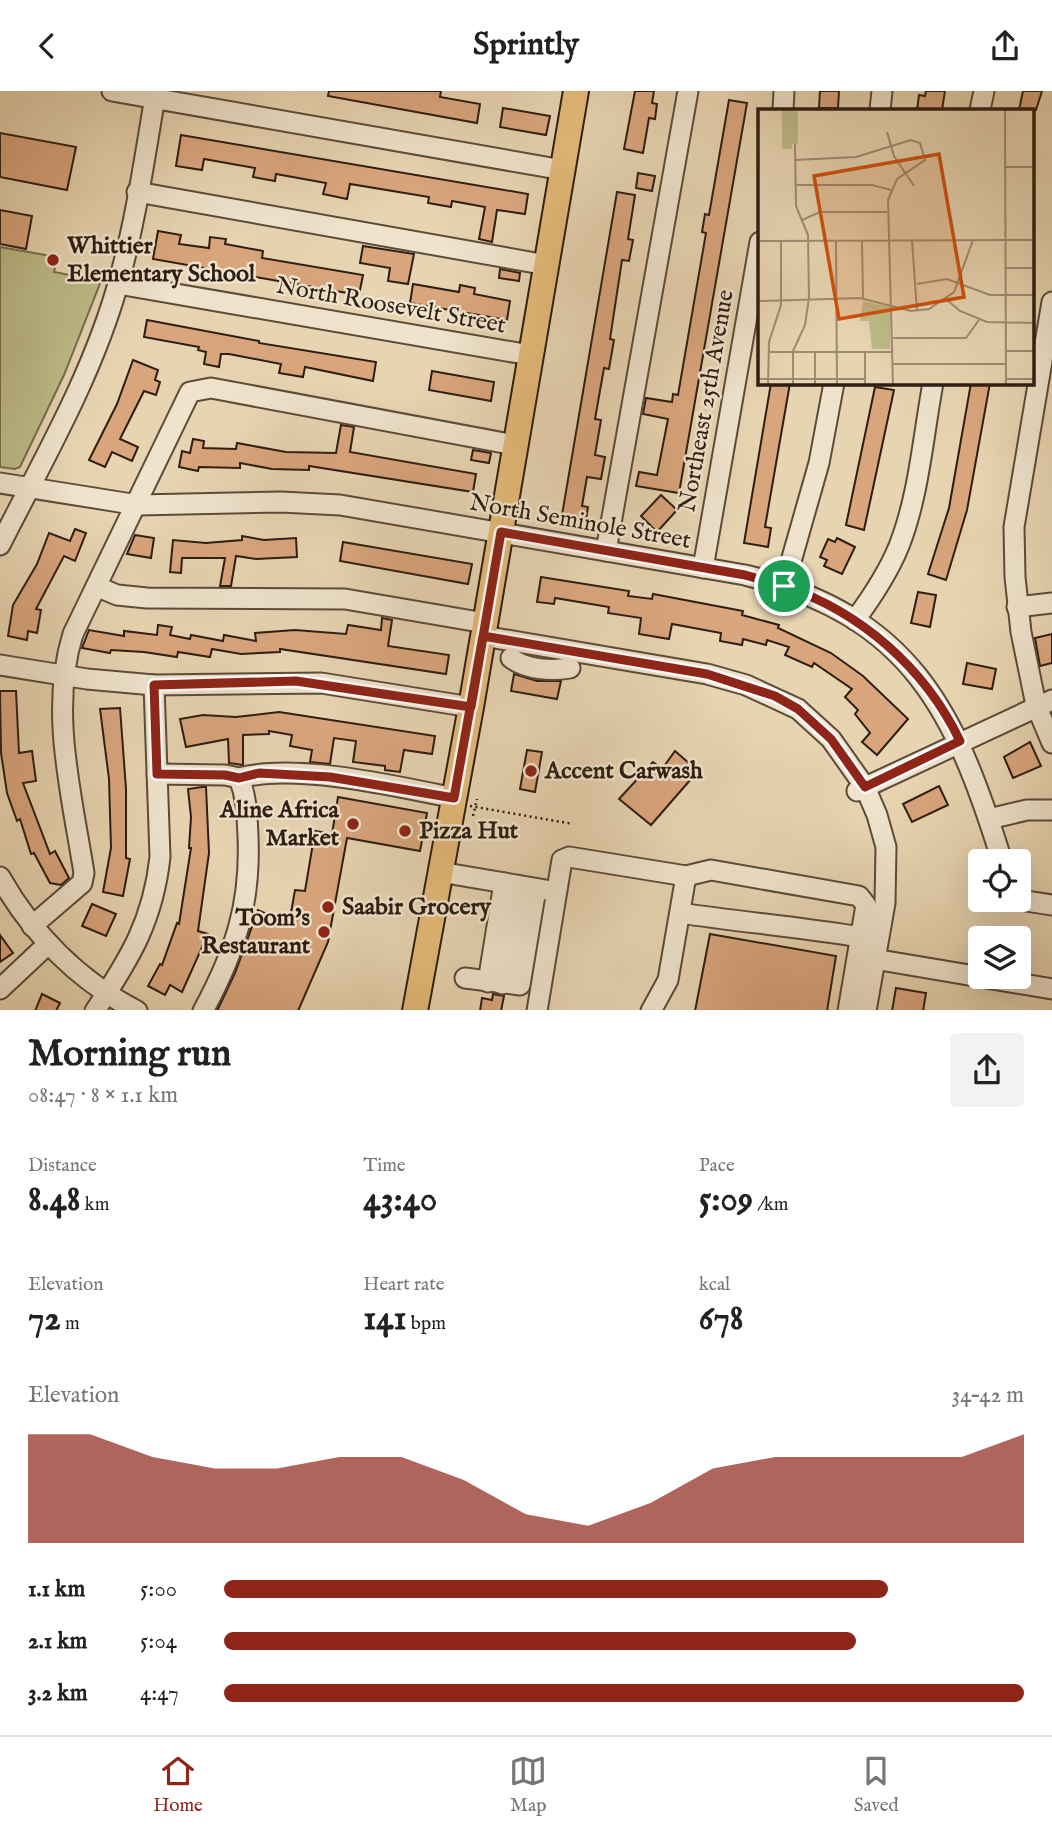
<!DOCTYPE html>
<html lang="en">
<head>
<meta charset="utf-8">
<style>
  :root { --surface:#fff; --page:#f2f2f2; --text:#222; --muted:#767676; --line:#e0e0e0; --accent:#8f2418 }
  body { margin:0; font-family:"IM FELL English",serif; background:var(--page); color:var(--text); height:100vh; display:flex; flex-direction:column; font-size:26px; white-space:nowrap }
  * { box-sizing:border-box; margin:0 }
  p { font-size:23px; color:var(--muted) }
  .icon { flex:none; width:38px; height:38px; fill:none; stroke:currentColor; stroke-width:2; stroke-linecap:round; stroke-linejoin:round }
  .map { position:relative; height:919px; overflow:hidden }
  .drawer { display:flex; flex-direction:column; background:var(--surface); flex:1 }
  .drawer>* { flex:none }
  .buttons { position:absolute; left:968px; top:758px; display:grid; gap:14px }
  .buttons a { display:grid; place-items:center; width:63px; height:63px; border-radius:7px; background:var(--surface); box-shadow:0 7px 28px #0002; font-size:35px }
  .pin { position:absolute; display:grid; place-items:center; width:60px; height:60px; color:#fff; margin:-30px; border:4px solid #fff; border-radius:50%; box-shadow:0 2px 7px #0007 }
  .round { display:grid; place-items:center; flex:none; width:74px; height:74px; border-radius:7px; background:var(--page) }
  .headline { display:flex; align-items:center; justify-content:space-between; height:119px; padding:0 28px }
  h1 { font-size:38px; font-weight:700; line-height:52px }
  .figures { display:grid; grid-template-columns:repeat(3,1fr); gap:10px; height:119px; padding:7px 28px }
  .figures div { display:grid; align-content:center }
  .figures b { font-size:35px; font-weight:700 }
  .figures small { font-size:19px; font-weight:400 }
  .figures p { font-size:19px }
  .chart { height:196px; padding:14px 28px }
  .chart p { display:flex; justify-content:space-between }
  .chart svg { width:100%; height:126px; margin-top:7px; fill:var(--accent); opacity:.7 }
  ul { padding:0 28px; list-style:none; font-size:23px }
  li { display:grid; grid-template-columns:112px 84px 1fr; align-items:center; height:52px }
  li i { height:18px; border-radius:9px; background:var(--accent) }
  header { display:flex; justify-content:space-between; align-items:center; height:91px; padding:0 28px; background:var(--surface); font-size:32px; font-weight:700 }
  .menu { display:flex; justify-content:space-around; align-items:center; height:98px; border-top:2px solid var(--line); background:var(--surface); font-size:19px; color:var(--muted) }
  .menu a { display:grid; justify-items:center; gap:4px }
  .menu .active { color:var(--accent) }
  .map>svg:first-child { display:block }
  .green { fill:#bcbb87; stroke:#756c4d; stroke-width:2 }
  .building { fill:#d9a57d; stroke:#2e1d13; stroke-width:2 }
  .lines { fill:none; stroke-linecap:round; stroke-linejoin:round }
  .minor-casing { stroke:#5c4b3a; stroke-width:23 }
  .major-casing { stroke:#2e1d13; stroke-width:28 }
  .path { stroke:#2e1d13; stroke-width:2.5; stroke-dasharray:2 3.5; stroke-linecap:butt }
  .minor { stroke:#efe3cc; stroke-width:19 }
  .major { stroke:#e4ba78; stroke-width:24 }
  .route-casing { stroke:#fff; stroke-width:14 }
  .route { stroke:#8f2418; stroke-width:9 }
  .poi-dot { fill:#8f2418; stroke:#efe3cc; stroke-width:2.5 }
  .labels { text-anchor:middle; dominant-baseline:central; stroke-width:5; stroke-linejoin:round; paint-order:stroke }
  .poi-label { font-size:24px; font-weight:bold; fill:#2e1d13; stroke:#efe3cc; text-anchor:start }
  .street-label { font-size:24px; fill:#2e1d13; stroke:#efe3cc }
  .inset-road { fill:none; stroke:#9d8b72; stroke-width:2 }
  .view { fill:#cc500d; fill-opacity:0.15; stroke:#cc500d; stroke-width:3.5 }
  .inset-edge { fill:none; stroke:#2e1d13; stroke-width:3.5 }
</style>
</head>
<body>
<header><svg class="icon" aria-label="back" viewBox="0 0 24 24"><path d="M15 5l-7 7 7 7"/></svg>Sprintly<svg class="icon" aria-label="share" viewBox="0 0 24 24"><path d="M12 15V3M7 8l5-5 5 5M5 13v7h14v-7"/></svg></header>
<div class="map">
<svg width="1052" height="920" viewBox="0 0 1052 920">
  <rect width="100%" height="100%" fill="#e7d4b1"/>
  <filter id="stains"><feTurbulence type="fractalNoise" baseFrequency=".00286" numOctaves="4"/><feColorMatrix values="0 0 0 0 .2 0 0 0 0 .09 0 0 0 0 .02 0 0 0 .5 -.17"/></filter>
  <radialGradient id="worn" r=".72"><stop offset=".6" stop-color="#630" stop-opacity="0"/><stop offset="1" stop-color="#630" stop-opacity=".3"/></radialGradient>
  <polygon class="green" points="0,156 57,166 54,181 101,190 64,284 20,376 15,378 0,376"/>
  <g class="building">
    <polygon points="329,0 441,0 440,6 480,13 477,32 328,5"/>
    <polygon points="635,0 654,0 652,12 657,13 655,28 649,27 643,62 624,58"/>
    <polygon points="820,0 839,0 838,17 819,17"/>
    <polygon points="926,0 945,0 942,19 917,19 919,4 925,5"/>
    <polygon points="1023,0 1042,0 1036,19 1019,19"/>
    <polygon points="729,9 747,12 679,402 636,395 639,381 657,384 668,328 643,323 646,307 672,311 673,303 678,304 706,142 702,141 705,123 709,124"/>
    <polygon points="503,17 550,25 546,44 500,36"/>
    <polygon points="0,42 76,56 67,99 0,86"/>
    <polygon points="181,44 528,103 525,123 497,119 492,151 479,148 485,116 452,110 451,116 428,112 429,106 350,93 347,108 323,103 326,92 276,83 275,90 253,86 255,77 204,68 202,79 176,75"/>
    <polygon points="638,82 655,85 652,100 636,97"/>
    <polygon points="617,101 635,104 628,148 633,149 629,170 622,169 610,248 614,249 609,278 604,277 595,328 601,329 595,364 605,366 601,388 587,386 582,415 588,416 586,428 562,424"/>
    <polygon points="0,119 32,125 26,158 0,153"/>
    <polygon points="158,140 181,144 179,153 209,157 210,146 226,148 225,153 263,160 262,167 363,184 359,204 153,168"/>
    <polygon points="363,155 414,163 408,193 388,190 390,177 360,172"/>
    <polygon points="500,178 520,182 519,190 499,187"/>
    <polygon points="413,193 459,201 460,194 475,197 474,203 510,210 507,229 410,212"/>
    <polygon points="147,229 259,250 259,252 376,271 373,290 305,276 303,286 279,282 281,273 229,263 221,263 219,276 204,273 206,261 198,259 199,256 144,246"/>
    <polygon points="133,269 158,279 155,289 160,291 156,304 144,300 120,348 138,356 132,370 112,361 105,376 89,369 117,313"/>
    <polygon points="432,280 494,291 491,310 429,299"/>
    <polygon points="771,292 790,292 765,436 771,437 768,456 744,452"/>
    <polygon points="971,292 990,292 967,419 946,489 928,483 949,417"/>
    <polygon points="875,296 894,299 864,439 846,434"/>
    <polygon points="341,334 354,336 350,361 476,383 473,401 309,375 309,379 272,378 240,372 240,377 199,376 198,380 179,376 182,360 190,362 193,348 204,350 203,357 236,358 237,352 286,361 336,362"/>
    <polygon points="473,359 491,362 489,372 471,369"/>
    <polygon points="661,404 677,419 657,441 641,425"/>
    <polygon points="75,438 86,442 75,470 64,465 36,518 41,519 37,542 28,540 27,549 8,545 13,514 37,473 49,442 70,450"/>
    <polygon points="135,444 154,447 151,467 127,463"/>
    <polygon points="242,445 264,449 296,447 297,466 256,468 236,465 231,495 220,495 225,467 182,467 181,482 170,481 173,449 206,452 242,449"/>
    <polygon points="837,447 855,456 842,483 824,475 827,469 820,466 828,448 835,451"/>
    <polygon points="343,451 472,473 468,493 340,470"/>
    <polygon points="541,486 629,500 628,505 652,508 653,503 743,520 742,524 779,534 778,537 831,562 863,585 908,628 877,664 862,651 870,642 855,623 858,619 845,606 852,598 814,572 812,576 785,564 789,556 767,549 766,554 743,548 742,554 720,550 721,542 672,533 669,548 639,543 641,527 608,522 609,516 555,507 554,513 537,511"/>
    <polygon points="918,501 936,504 930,536 911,532"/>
    <polygon points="382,527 392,529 388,555 449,564 446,583 280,558 280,561 241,563 212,558 210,566 178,561 177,566 144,561 111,559 110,562 82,557 89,539 124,545 124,540 157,544 158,534 172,536 170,544 190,548 191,544 223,550 224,544 256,550 255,542 295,539 346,543 348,534 381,539"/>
    <polygon points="1052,543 1052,572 1040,575 1035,547"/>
    <polygon points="967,572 996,578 992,598 963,593"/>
    <polygon points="514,583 537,590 561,590 557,608 511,600"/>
    <polygon points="0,600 16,600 19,662 32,660 36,690 23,692 50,763 55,760 69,787 61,794 50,792 34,762 31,763 20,728 17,730 7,702 1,662"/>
    <polygon points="120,617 126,698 126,767 130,768 123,805 103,801 111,757 109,688 100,618"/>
    <polygon points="279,621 435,645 432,663 404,659 400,681 385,679 385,675 353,671 356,650 334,647 330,673 310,671 312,659 290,655 292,644 269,640 269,643 243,644 243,674 229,672 228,648 186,656 180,628 203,624 236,626"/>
    <polygon points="1030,651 1041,675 1013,687 1004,666"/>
    <polygon points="527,659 542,661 535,701 520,698"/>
    <polygon points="675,660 698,680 651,734 619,708 653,671 662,678"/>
    <polygon points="939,695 948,714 912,731 903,713"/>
    <polygon points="202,696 206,696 209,762 198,840 208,843 182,901 170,894 165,904 148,895 160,873 162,874 177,832 179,833 191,757 189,757 191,726 188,698"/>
    <polygon points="338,706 427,722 420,760 347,747 328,851 298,920 217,920 235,882 258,819 289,833 295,799 305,800 315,740 332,743"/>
    <polygon points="92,813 116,823 106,845 82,835"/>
    <polygon points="710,843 836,865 827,920 695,920"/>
    <polygon points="0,844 13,862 0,871"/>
    <polygon points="896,897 926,902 923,920 892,920"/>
    <polygon points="42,903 60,912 56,920 35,920"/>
    <polygon points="493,903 504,905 501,920 480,920 482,907 492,909"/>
  </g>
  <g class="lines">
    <defs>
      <g id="minor">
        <polyline points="112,0 563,79"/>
        <polyline points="783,19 784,0"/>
        <polyline points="880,19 882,0"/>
        <polyline points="980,19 984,0"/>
        <polyline points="137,101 547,174"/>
        <polyline points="118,193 530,264"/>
        <polyline points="1052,211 1014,436 1015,486 1021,541 1036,614 1052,652"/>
        <path d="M0,392L138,414L281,411L340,414L745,484C911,525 955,619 1002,770"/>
        <path d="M0,454C43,369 92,285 118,193C136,130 145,64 156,0"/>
        <polyline points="606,460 688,0"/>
        <polyline points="703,477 760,151"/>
        <polyline points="784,495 819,372 834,292"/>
        <polyline points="98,496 117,504 147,507 345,508 485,532"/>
        <polyline points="1017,516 1052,512"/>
        <path d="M855,529C872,506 888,482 899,455C919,404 923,346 933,292"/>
        <polyline points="483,545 707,583 746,594 798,618 831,648 865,696 877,724 886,756 885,812 866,920"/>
        <path d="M511,567C527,579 551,580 570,577"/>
        <polyline points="0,574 87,588 154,594 321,592 471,616"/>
        <path d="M157,683L225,684L239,687C247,707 247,725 248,745C251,813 235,861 203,920"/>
        <path d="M239,687C296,672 396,695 454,707"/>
        <polyline points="857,700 1052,609"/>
        <polyline points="989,728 1027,719 1052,719"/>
        <polyline points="440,781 546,799"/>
        <path d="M0,786C32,843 79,890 137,920"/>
        <polyline points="1018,803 1026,810 1052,814"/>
        <path d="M680,822C740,831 800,836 860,846"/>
        <path d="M32,835L82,792L84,782C72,705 49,619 73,543L190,301L211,297L515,354"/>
        <polyline points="874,868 1052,898"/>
        <polyline points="465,887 520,894 536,798"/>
        <polyline points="488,891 504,792"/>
        <polyline points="502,893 519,795"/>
        <polyline points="0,898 48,853"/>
        <path d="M95,920C130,867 153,830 160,766L154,594"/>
        <polyline points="537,920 562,769 569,766 686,785 711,779 859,805 866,814 848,920"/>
        <polyline points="651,920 668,889 686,785"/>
      </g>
      <polyline id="major" points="415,920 471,616 576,0"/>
    </defs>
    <use href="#minor" class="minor-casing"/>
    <use href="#major" class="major-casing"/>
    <g class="path">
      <polyline points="470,715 573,733"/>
      <polyline points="473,725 477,708"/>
    </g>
    <use href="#minor" class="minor"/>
    <use href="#major" class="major"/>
  </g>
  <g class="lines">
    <defs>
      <path id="route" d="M784,495L745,484L501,441L471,616L296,590L154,594L157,683L225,684L239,687L259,682L330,686L454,707L483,545L707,583L775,605L798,618L831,648L865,696L960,650C925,577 861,521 784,495"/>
    </defs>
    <use href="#route" class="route-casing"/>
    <use href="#route" class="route"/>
  </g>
  <g class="poi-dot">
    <circle cx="53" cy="169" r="7"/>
    <circle cx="531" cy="680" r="7"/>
    <circle cx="353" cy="733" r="7"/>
    <circle cx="405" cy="740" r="7"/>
    <circle cx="328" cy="816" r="7"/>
    <circle cx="324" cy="841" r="7"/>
  </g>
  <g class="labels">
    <g class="poi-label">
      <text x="67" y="155">Whittier<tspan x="67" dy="28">Elementary School</tspan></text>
      <text x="545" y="680">Accent Carwash</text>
      <text x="339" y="719" text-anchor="end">Aline Africa<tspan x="339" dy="28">Market</tspan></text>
      <text x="419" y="740">Pizza Hut</text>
      <text x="342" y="816">Saabir Grocery</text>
      <text x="310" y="827" text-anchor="end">Toom's<tspan x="310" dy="28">Restaurant</tspan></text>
    </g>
    <g class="street-label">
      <text transform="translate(391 215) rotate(10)">North Roosevelt Street</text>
      <text transform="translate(707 310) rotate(-80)">Northeast 25th Avenue</text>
      <text transform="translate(580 431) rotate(10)">North Seminole Street</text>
    </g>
  </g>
  <g transform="translate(758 18)">
    <rect width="276" height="276" fill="#e7d4b1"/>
    <path d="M24,0H40V35H34V40H24ZM105,192L132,198V240H114L111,212H102Z" fill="#bcbb87"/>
    <path class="inset-road" d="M247,0L248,276M129,23L136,47L156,77M37,51L98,48L153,31L162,34L167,51L139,70L130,91L135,276M246,58H277M37,76H114L133,81M44,111L62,103H129M154,131L159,202M0,132L277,131M78,132L79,276M104,132L105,189M248,159H277M159,175L189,170L232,186H277M189,191L202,202L229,213L277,214M0,192L102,189L153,202L171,200L196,183L215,131M135,229H208L221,211M248,242H277M10,243H135M57,243V276M107,243V276M135,255H248M0,270H107M248,270H277M10,276L11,233L23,196V132M35,276V242L47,216L51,189L50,126L38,97L37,35"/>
    <path class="view" d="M181,45L206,188L81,210L56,67Z"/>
    <rect width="276" height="276" class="inset-edge"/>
  </g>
  <rect width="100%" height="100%" filter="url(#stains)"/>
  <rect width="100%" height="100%" fill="url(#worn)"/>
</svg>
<div class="buttons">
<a><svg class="icon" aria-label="locate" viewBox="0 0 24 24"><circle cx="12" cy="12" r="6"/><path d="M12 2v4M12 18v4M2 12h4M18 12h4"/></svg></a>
<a><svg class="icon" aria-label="layers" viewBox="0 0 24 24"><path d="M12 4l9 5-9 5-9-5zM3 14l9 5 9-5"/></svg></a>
</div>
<div class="pin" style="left:784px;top:495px;background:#1e9e55"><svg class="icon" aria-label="arrive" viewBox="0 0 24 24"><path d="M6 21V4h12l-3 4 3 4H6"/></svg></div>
</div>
<section class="drawer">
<div class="headline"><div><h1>Morning run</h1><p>08:47 · 8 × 1.1 km</p></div><a class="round"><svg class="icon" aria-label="share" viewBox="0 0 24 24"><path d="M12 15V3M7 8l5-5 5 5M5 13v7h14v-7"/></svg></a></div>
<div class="figures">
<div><p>Distance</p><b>8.48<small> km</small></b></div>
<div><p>Time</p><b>43:40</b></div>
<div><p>Pace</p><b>5:09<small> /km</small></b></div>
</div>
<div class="figures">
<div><p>Elevation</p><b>72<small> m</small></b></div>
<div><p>Heart rate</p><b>141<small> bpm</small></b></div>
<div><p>kcal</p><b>678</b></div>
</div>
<div class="chart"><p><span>Elevation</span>34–42 m</p>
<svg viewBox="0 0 160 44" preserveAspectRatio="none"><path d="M0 44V6L10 6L20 14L30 18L40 18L50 14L60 14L70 22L80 34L90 38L100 30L110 18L120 14L130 14L140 14L150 14L160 6V44z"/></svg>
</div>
<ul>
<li><b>1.1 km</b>5:00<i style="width:83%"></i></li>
<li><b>2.1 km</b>5:04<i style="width:79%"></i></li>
<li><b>3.2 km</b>4:47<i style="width:100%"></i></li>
</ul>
</section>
<nav class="menu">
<a class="active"><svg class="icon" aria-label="home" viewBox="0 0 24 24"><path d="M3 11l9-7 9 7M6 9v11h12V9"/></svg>Home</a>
<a><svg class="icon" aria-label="map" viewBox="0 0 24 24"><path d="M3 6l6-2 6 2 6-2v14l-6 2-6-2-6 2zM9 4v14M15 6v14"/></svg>Map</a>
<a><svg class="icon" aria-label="saved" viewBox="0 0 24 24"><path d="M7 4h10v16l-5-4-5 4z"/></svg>Saved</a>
</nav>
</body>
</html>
